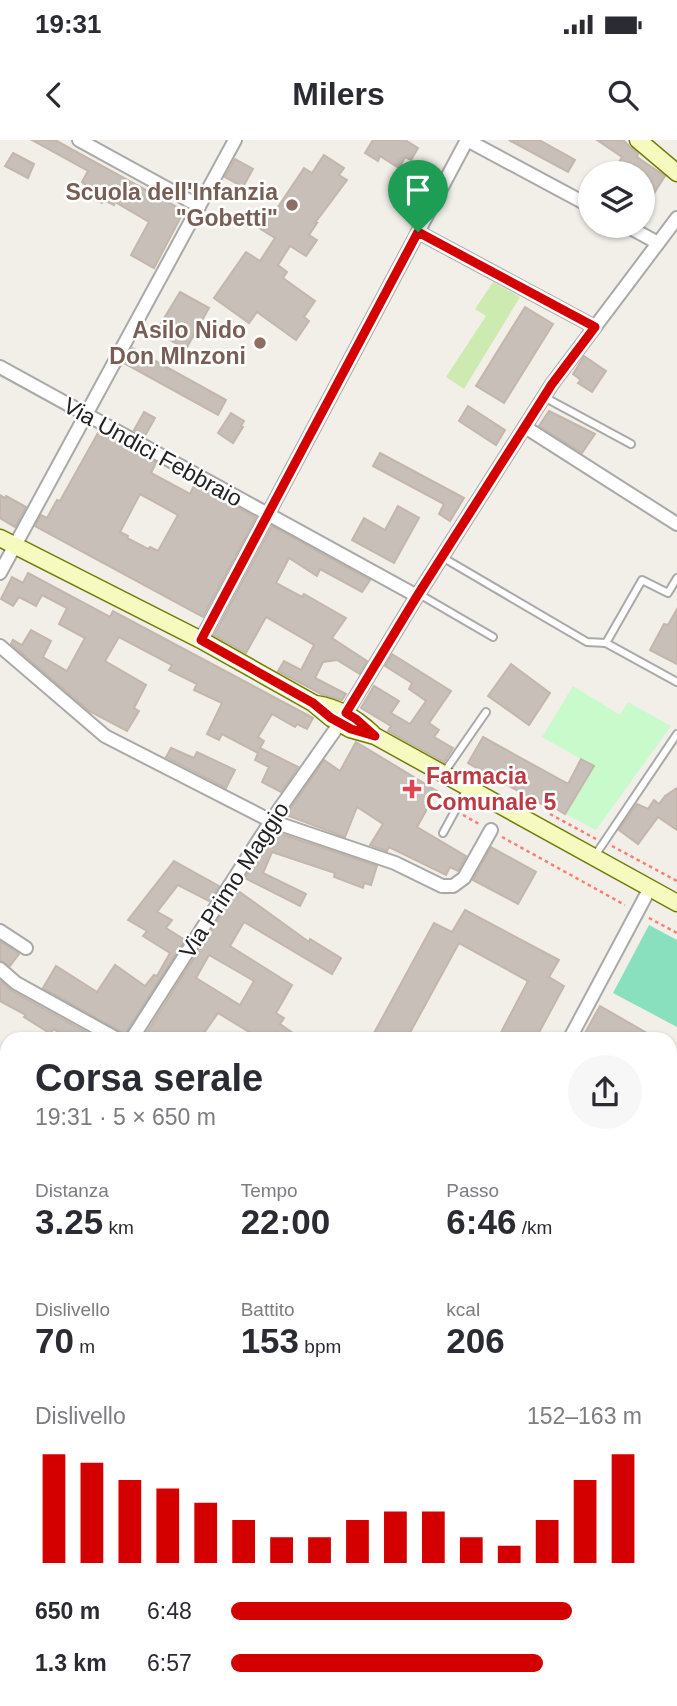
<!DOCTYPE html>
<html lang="it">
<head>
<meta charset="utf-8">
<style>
  :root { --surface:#fff; --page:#f7f7f7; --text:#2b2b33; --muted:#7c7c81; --accent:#d40000 }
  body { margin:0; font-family:Helvetica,sans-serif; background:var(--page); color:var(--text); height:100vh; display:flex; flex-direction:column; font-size:26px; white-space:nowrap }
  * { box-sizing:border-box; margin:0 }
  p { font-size:23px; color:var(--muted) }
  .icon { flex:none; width:38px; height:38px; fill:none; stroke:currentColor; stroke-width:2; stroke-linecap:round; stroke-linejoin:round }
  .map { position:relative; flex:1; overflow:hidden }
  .sheet { position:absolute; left:0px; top:892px; width:677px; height:674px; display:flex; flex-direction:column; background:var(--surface); border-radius:21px 21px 0 0; box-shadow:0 2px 5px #0004 }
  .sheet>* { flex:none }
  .fabs { position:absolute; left:578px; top:21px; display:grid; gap:14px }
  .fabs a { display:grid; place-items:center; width:77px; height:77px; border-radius:50%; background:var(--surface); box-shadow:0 2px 5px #0004; font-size:35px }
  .pin { position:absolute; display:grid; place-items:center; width:60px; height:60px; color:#fff; margin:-72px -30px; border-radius:50% 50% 50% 0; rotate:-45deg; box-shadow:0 0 7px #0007 }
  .pin .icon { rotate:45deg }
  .round { display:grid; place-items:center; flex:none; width:74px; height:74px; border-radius:37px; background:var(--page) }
  .overview { display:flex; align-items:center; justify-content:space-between; height:119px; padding:0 35px }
  h1 { font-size:38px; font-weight:700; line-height:52px }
  .figures { display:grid; grid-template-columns:repeat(3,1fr); gap:10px; height:119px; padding:7px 35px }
  .figures div { display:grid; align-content:center }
  .figures b { font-size:35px; font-weight:700 }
  .figures small { font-size:19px; font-weight:400 }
  .figures p { font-size:19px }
  .chart { height:196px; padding:14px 35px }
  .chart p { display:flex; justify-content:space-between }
  .chart svg { width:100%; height:126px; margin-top:7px; stroke:var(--accent); stroke-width:6 }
  ul { padding:0 35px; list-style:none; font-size:23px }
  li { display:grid; grid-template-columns:112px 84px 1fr; align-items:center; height:52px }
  li i { height:18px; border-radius:9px; background:var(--accent) }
  .status { display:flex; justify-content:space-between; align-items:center; height:49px; padding:0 35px; background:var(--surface); direction:ltr }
  .status svg { height:19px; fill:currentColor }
  header { display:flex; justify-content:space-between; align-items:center; height:91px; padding:0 35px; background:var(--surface); font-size:32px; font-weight:700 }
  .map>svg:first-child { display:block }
  .grass { fill:#cdebb0 }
  .forest { fill:#add19e }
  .park { fill:#c8facc }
  .pitch { fill:#88e0be }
  .water { fill:#aad3df }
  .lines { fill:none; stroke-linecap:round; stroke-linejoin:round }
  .stream { stroke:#aad3df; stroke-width:4.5 }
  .building { fill:#c7bfb8; stroke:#c4b6ab; stroke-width:2; fill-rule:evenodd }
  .lane-casing { stroke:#a9a9a9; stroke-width:10 }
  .street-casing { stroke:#a9a9a9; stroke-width:16 }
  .secondary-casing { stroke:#707d05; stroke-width:19 }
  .path { stroke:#fa8072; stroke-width:2.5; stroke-dasharray:3.5 3.5; stroke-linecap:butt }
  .lane { stroke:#fff; stroke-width:6 }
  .street { stroke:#fff; stroke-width:12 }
  .secondary { stroke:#f7fabf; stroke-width:16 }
  .route-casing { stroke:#fff; stroke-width:14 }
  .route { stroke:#d40000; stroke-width:9 }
  .education-dot { fill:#8d6e63; stroke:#fff; stroke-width:2.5 }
  .health-dot { fill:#e0444e; stroke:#fff; stroke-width:2.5 }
  .labels { text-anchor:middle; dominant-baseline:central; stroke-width:5; stroke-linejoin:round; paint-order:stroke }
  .education-label { font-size:23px; font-weight:bold; fill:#785e54; stroke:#fff; text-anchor:end }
  .street-label { font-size:23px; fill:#222; stroke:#fff }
  .health-label { font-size:23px; font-weight:bold; fill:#be3a42; stroke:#fff; text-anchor:start }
</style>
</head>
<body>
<div class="status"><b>19:31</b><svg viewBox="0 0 49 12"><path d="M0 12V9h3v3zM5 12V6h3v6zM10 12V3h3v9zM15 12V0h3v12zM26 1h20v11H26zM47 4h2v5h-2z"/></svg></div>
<header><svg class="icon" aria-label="back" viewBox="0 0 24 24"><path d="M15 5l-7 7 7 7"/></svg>Milers<svg class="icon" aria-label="search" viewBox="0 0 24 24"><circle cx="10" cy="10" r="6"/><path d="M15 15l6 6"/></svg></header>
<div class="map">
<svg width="677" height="1566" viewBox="0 0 677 1566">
  <rect width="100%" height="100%" fill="#f2efe9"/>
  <polygon class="grass" points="493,142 520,157 464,249 446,237 486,176 475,169"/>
  <polygon class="forest" points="389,1559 639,1559 650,1566 397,1566"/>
  <g class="park">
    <polygon points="573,546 620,575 628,562 671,586 596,690 565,674 593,626 542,597"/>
    <polygon points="7,1395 7,1559 23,1559 19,1566 0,1566 0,1407"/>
  </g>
  <polygon class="pitch" points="649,785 677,800 677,887 613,853"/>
  <polygon class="water" points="670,1516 677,1521 677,1566 650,1566 639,1559 670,1559"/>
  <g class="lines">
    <g class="stream">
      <polyline points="2,1123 7,1126"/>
      <polyline points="670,1479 677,1483"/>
      <polyline points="508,1559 515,1566"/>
    </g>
  </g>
  <g class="building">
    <polygon points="32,0 55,0 184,71 154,128 131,115 149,82 115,62 114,65 104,60 102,63 91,58 94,52 82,42 88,31"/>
    <polygon points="373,0 405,0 418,8 411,20 405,17 399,28 380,16 378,21 365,13"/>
    <polygon points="509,0 539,0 575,20 568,32"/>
    <polygon points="597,0 623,0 638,14 637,17 665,36 642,72 642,33 613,33 622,17"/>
    <polygon points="13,13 34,24 28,38 5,26"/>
    <polygon points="324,15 344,28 339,35 347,40 315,83 317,83 309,95 317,100 306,116 290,106 278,125 287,132 283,138 315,161 304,177 309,181 296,200 257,172 249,183 214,158 246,112 260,121 275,98 259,88 273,68 276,70 304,28 312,33"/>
    <polygon points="235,19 253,29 243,47 225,37"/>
    <polygon points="180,152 209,168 186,209 163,196 167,189 160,185"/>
    <polygon points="525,167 553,184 504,263 476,246"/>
    <polygon points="132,208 226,260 218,275 124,223"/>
    <polygon points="584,216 606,231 592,252 578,243 581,240 573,234"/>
    <polygon points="468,266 505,290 496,305 459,281"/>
    <polygon points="549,271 595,294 582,313 539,286"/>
    <polygon points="144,272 155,278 145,296 134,290"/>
    <polygon points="231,273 244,281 241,286 243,287 233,303 218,293"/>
    <path d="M99,291L156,323L151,333L190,354L195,344L256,378L203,477L35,386L41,375L47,378L57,360L60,361ZM140,354L178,375L158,411L150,407L148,409L127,398L128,396L120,392Z"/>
    <polygon points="380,313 464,358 450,381 439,374 444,364 373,326"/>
    <polygon points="0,355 5,358 6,356 26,367 15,387 0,378"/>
    <polygon points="398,366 419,378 394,423 352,400 364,378 385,390"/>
    <polygon points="272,386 370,440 362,452 320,429 317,436 289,418 276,443 302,457 304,454 346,478 332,498 367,521 360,534 337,520 323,522 315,538 346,554 342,560 323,555 278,531 284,521 301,530 314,505 266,477 246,513 214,495"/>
    <polygon points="28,433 110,477 113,471 313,578 307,589 297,584 295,587 272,574 258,597 264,601 260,608 298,627 281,652 262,642 269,627 255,620 258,613 222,594 219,600 207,594 222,563 194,550 197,544 169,530 172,525 119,497 105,521 146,545 134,568 139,571 127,591 89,571 11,504 13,500 22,505 31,490 51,501 43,517 67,531 85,498 59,484 67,468 42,455 36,466 19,457 13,466 1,459 12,437 23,443"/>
    <polygon points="677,469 677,524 650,510 664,484 668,485"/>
    <polygon points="392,514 451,551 429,583 439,590 434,597 453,608 444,622 388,591 391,586 361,568 374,546 399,561 391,573 410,584 426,561 409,549 412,543 385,526"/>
    <polygon points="511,524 550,553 529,585 488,556"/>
    <polygon points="483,597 568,644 581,619 594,626 565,674 547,663 545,666 468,623"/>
    <polygon points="356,602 437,651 417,687 466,716 458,731 450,727 446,735 389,707 387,711 370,705 383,684 357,667 345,697 286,675 324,620 340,631"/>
    <polygon points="171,608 194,618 197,612 235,630 226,648 166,617"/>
    <polygon points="677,648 677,690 658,677 638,704 619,690 637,664 648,669 654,660 659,664 665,656"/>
    <polygon points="275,692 377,726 371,745 364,743 363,748 334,737 335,733 272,712 263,733 306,754 300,766 245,738"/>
    <polygon points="491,707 536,732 518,764 473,740"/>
    <polygon points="174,721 219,746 209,761 178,745 157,772 172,780 166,788 185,800 125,894 43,848 56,826 97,852 115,825 145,846 154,835 157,836 170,813 143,796 147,791 128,780"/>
    <path d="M237,750L309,802L310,799L341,818L332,834L244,782L230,806L292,845L276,873L284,878L280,884L303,900H244L249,892L218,873L199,900H142ZM209,815L254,841L240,865L196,838Z"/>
    <polygon points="465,770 559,820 549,837 564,846 535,900 497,900 528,841 459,803 406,900 381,900 373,895 434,783 452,792"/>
    <polygon points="0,801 19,814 10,826 0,820"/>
    <polygon points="0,841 12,851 100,900 74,900 53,889 51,894 24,877 26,875 0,861"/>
    <polygon points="600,866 659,900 581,900"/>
  </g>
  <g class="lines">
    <defs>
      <g id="lane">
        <polyline points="544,257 631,304"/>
        <polyline points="442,417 587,502 606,503"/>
        <polyline points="677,438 668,453 642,440 606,503 677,542"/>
        <polyline points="419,454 493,497"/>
        <polyline points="443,634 486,572"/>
        <polyline points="443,693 467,649"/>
        <polyline points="594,717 677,594"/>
        <polyline points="0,1391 7,1380"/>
        <polyline points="352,1559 359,1566"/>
      </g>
      <g id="street">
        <polyline points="79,0 199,66"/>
        <polyline points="467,0 590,66"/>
        <polyline points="627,86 658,103"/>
        <polyline points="418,92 595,187"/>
        <polyline points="0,227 417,456"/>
        <polyline points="525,287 677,384"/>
        <polyline points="0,433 235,0"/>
        <polyline points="201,500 467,0"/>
        <polyline points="0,506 105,596 271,681 395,723 442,746 453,746 464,738 491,690"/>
        <polyline points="346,573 417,456 552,244 677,78"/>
        <polyline points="0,791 26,808"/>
        <polyline points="0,829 16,843 119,900"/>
        <polyline points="131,900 271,681 340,583"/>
        <polyline points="569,900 650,748"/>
        <polyline points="670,983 677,987"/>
        <polyline points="0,1103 7,1115"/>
        <polyline points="670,1182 677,1186"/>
        <polyline points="541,1559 550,1566"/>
      </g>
      <g id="secondary">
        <polyline points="638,0 677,33"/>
        <polyline points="0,398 201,500 313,563 331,578 350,589 375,596 677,763"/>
        <path d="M316,564C339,568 354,577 372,593"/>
      </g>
    </defs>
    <use href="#lane" class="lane-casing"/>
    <use href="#street" class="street-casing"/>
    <use href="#secondary" class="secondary-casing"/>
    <g class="path">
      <polyline points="435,655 447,662"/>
      <polyline points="550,674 596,699"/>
      <polyline points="463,675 481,685"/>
      <polyline points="502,697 625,765"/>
      <polyline points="612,706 677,741"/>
      <polyline points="649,778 677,793"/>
      <polyline points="0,1024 7,1028"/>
    </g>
    <use href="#lane" class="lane"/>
    <use href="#street" class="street"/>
    <use href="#secondary" class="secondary"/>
  </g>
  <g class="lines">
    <defs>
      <polygon id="route" points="418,92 595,187 552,244 417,456 346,573 356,579 375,596 351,589 331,578 313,563 201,500"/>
    </defs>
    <use href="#route" class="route-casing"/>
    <use href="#route" class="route"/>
  </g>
  <g class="education-dot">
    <circle cx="292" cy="65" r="7"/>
    <circle cx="260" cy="203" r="7"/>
  </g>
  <path class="health-dot" d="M408.5 638.5h7v7h7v7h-7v7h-7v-7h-7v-7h7z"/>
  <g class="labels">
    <g class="education-label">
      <text x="278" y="52">Scuola dell'Infanzia<tspan x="278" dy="26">"Gobetti"</tspan></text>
      <text x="246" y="190">Asilo Nido<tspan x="246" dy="26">Don MInzoni</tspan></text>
    </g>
    <g class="street-label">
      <text transform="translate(153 312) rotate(29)">Via Undici Febbraio</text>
      <text transform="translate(234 740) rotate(-57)">Via Primo Maggio</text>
    </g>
    <g class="health-label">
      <text x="426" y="636">Farmacia<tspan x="426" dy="26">Comunale 5</tspan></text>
    </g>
  </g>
</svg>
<div class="fabs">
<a><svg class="icon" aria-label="layers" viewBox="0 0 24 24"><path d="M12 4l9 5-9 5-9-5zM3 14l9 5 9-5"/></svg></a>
</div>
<div class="pin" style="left:418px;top:92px;background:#1e9e55"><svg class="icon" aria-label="arrive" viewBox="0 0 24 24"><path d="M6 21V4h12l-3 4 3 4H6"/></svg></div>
<section class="sheet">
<div class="overview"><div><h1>Corsa serale</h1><p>19:31 · 5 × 650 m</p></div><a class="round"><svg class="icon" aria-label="share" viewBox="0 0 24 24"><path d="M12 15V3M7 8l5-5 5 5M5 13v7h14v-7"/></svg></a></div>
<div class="figures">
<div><p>Distanza</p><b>3.25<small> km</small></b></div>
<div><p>Tempo</p><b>22:00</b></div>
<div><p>Passo</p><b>6:46<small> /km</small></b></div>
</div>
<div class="figures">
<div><p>Dislivello</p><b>70<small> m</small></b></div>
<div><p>Battito</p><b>153<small> bpm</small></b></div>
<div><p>kcal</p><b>206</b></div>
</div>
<div class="chart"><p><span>Dislivello</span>152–163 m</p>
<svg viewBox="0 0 160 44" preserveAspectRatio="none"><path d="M5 44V6M15 44V9M25 44V15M35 44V18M45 44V23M55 44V29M65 44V35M75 44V35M85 44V29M95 44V26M105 44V26M115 44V35M125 44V38M135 44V29M145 44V15M155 44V6"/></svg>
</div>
<ul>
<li><b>650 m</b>6:48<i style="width:83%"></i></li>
<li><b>1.3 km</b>6:57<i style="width:76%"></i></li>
</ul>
</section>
</div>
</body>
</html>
